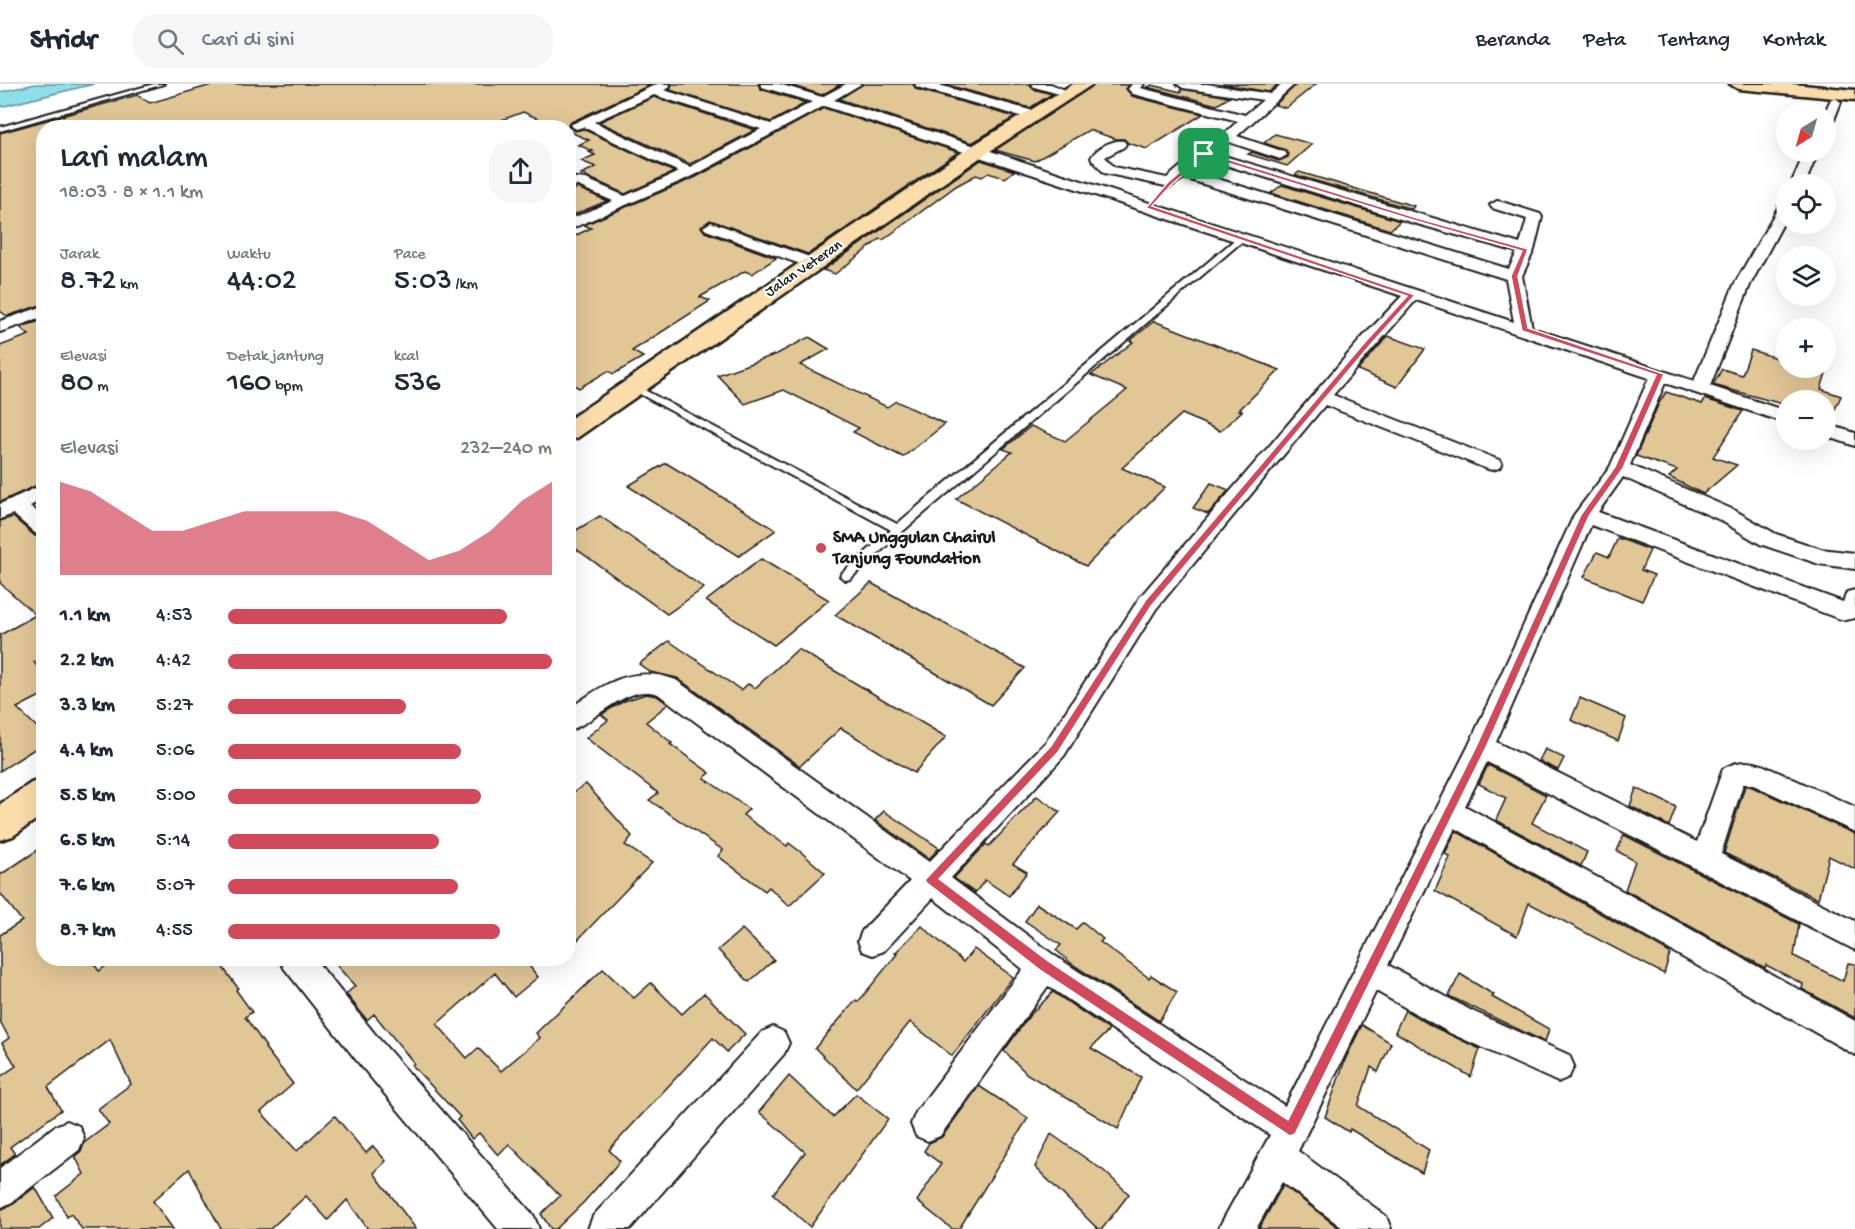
<!DOCTYPE html>
<html lang="id">
<head>
<meta charset="utf-8">
<style>
  :root { --surface:#fff; --page:#f6f6f7; --text:#1f2937; --muted:#747a83; --line:#e0e1e3; --accent:#d1495b }
  body { margin:0; font-family:"Gochi Hand",sans-serif; background:var(--page); color:var(--text); height:100vh; display:flex; flex-direction:column; font-size:22px; white-space:nowrap }
  * { box-sizing:border-box; margin:0 }
  p { font-size:20px; color:var(--muted) }
  .icon { flex:none; width:33px; height:33px; fill:none; stroke:currentColor; stroke-width:2; stroke-linecap:round; stroke-linejoin:round }
  .map { position:relative; flex:1; overflow:hidden }
  .sheet { position:absolute; left:36px; top:36px; width:540px; height:846px; display:flex; flex-direction:column; background:var(--surface); border-radius:24px; box-shadow:0 6px 24px #0002 }
  .sheet>* { flex:none }
  .needle { width:39px; rotate:217deg }
  .tools { position:absolute; left:1776px; top:18px; display:grid; gap:12px }
  .tools a { display:grid; place-items:center; width:60px; height:60px; border-radius:50%; background:var(--surface); box-shadow:0 6px 24px #0002; font-size:30px }
  .pin { position:absolute; display:grid; place-items:center; width:51px; height:51px; color:#fff; margin:-26px; border-radius:12px; box-shadow:0 3px 9px #0006 }
  .round { display:grid; place-items:center; flex:none; width:63px; height:63px; border-radius:24px; background:var(--page) }
  .head { display:flex; align-items:center; justify-content:space-between; height:102px; padding:0 24px }
  h1 { font-size:33px; font-weight:600; line-height:45px }
  .stats { display:grid; grid-template-columns:repeat(3,1fr); gap:9px; height:102px; padding:6px 24px }
  .stats div { display:grid; align-content:center }
  .stats b { font-size:30px; font-weight:600 }
  .stats small { font-size:16px; font-weight:400 }
  .stats p { font-size:16px }
  .chart { height:168px; padding:12px 24px }
  .chart p { display:flex; justify-content:space-between }
  .chart svg { width:100%; height:108px; margin-top:6px; fill:var(--accent); opacity:.7 }
  ul { padding:0 24px; list-style:none; font-size:20px }
  li { display:grid; grid-template-columns:96px 72px 1fr; align-items:center; height:45px }
  li i { height:15px; border-radius:8px; background:var(--accent) }
  header { display:flex; align-items:center; gap:36px; box-sizing:border-box; height:84px; padding:0 30px; background:var(--surface); border-bottom:2px solid var(--line) }
  header strong { font-size:28px }
  nav { display:flex; gap:33px; margin-inline-start:auto; font-size:21px }
  .search { width:420px; height:54px; background:var(--page); display:flex; align-items:center; gap:15px; box-sizing:border-box; padding:0 21px; border-radius:24px; color:var(--muted); font-size:22px }
  .map>svg:first-child { display:block }
  .water { fill:#8fdeec; stroke:#619099; stroke-width:1.5 }
  .building { fill:#e1c696; stroke:#1c1c1c; stroke-width:1.5 }
  .lines { fill:none; stroke-linecap:round; stroke-linejoin:round }
  .lane-casing { stroke:#1c1c1c; stroke-width:4 }
  .street-casing { stroke:#1c1c1c; stroke-width:4 }
  .primary-casing { stroke:#1c1c1c; stroke-width:5 }
  .highway-casing { stroke:#1c1c1c; stroke-width:5 }
  .lane { fill:#fff; fill-rule:evenodd }
  .street { fill:#fff; fill-rule:evenodd }
  .primary { fill:#faddab; fill-rule:evenodd }
  .highway { fill:#faddab; fill-rule:evenodd }
  .route { fill:#d1495b; stroke:#fff; stroke-width:1.5; fill-rule:evenodd }
  .poi-dot { fill:#d1495b; stroke:#fff; stroke-width:2 }
  .labels { text-anchor:middle; dominant-baseline:central; stroke-width:4.5; stroke-linejoin:round; paint-order:stroke }
  .far-street-label { font-size:15px; fill:#1c1c1c; stroke:#fff }
  .poi-label { font-size:18px; font-weight:bold; fill:#1c1c1c; stroke:#fff; text-anchor:start }
</style>
</head>
<body>
<header>
<strong>Stridr</strong>
<div class="search"><svg class="icon" aria-label="search" viewBox="0 0 24 24"><circle cx="10" cy="10" r="6"/><path d="M15 15l6 6"/></svg>Cari di sini</div>
<nav><a>Beranda</a><a>Peta</a><a>Tentang</a><a>Kontak</a></nav>
</header>
<div class="map">
<svg width="1855" height="1145" viewBox="0 0 1855 1145">
  <rect width="100%" height="100%" fill="#fff"/>
  <filter id="ink" filterUnits="userSpaceOnUse"><feTurbulence type="fractalNoise" baseFrequency=".0167" numOctaves="2"/><feDisplacementMap in="SourceGraphic" scale="12" xChannelSelector="R" yChannelSelector="G"/><feConvolveMatrix kernelMatrix="1 2 1 2 8 2 1 2 1" color-interpolation-filters="sRGB"/></filter>
  <g filter="url(#ink)">
    <polygon class="water" points="35,0 94,0 0,23 0,8"/>
    <g class="building">
      <polygon points="215,0 652,0 569,39 568,42 575,47 583,45 674,88 625,110 581,90 596,83 581,77 595,71 589,68 593,67 578,61 589,56 568,47 568,44 560,44 523,28 480,44 44,44 44,220 7,232 0,227 0,49 137,11 150,19"/>
      <polygon points="672,0 758,0 761,5 806,19 771,38 670,6"/>
      <polygon points="787,0 841,0 822,11"/>
      <polygon points="863,0 913,0 916,5 1015,33 972,59 839,15"/>
      <polygon points="944,0 1030,0 1033,5 1052,10 1030,24"/>
      <polygon points="1095,0 1129,1 1126,5 1132,12 1203,30 1147,65 1128,59 1124,55 1116,55 1089,46 1035,77 995,66"/>
      <polygon points="1222,0 1278,0 1269,8"/>
      <polygon points="1297,0 1316,0 1286,24 1275,21"/>
      <polygon points="1152,1 1181,8 1181,5 1230,13 1217,21 1147,3"/>
      <polygon points="654,13 755,46 690,80 599,38"/>
      <polygon points="824,24 958,68 808,170 710,136 701,143 705,148 776,174 752,190 745,187 700,213 710,217 632,267 643,273 614,290 608,287 579,304 568,298 568,155 591,144 584,141 696,93"/>
      <polygon points="1275,50 1312,60 1287,82 1248,70 1252,68 1279,77 1288,73 1286,66 1264,59"/>
      <polygon points="981,76 1014,87 1005,94 988,89 982,93 976,91 956,102 883,156 880,155 835,190 823,186"/>
      <polygon points="1299,88 1414,122 1412,125 1295,91"/>
      <polygon points="1282,101 1400,137 1390,146 1271,109"/>
      <polygon points="578,104 607,117 568,133 568,108"/>
      <polygon points="44,236 44,398 0,418 0,262 29,251 20,243"/>
      <polygon points="1154,237 1280,286 1239,326 1242,327 1220,347 1182,330 1122,384 1165,403 1086,482 956,415 1012,368 1003,365 1031,342 1065,357 1127,306 1091,291 1133,258 1130,257"/>
      <polygon points="1388,252 1425,265 1397,303 1358,286"/>
      <polygon points="809,253 829,265 800,281 887,323 896,317 945,340 903,373 853,348 859,344 784,306 745,320 717,291 777,270"/>
      <polygon points="1751,266 1786,277 1786,284 1809,284 1826,289 1821,305 1841,312 1830,336 1826,335 1826,316 1786,316 1786,321 1713,301 1722,285 1742,291"/>
      <polygon points="1666,308 1702,320 1705,315 1743,327 1713,373 1737,381 1703,410 1669,393 1677,386 1636,372 1659,319"/>
      <polygon points="666,379 776,446 739,472 628,402"/>
      <polygon points="1211,399 1229,406 1208,430 1193,424"/>
      <polygon points="600,432 704,504 667,530 568,459 568,451"/>
      <polygon points="13,433 35,452 44,454 44,573 34,578 44,592 44,610 17,624 44,650 44,659 0,687 0,551 36,531 0,499 0,437"/>
      <polygon points="1618,454 1650,466 1641,486 1654,491 1642,517 1584,493 1597,468 1609,473"/>
      <polygon points="761,475 829,516 774,561 706,517"/>
      <polygon points="871,499 1025,584 991,621 835,531"/>
      <polygon points="669,557 741,606 748,600 755,604 798,565 946,653 914,689 841,644 800,682 677,594 650,588 639,580"/>
      <polygon points="646,610 657,612 668,620 646,638 672,659 670,660 710,689 704,694 749,725 743,731 787,762 789,759 802,769 825,789 789,822 769,803 765,807 718,772 723,766 649,716 658,709 586,654 608,636 602,631 605,628 624,617"/>
      <polygon points="1580,614 1626,634 1618,657 1571,636"/>
      <polygon points="1545,665 1564,674 1558,686 1539,677"/>
      <polygon points="1488,681 1546,711 1532,739 1587,768 1581,782 1496,736 1506,714 1479,700"/>
      <polygon points="586,700 632,752 625,761 652,779 568,866 568,712"/>
      <polygon points="1745,702 1750,702 1855,750 1855,785 1829,772 1818,815 1724,769"/>
      <polygon points="1636,704 1676,723 1669,742 1630,722"/>
      <polygon points="1037,712 1060,728 1013,780 1027,788 1009,812 985,796 975,809 954,794 986,760 989,762"/>
      <polygon points="884,727 939,764 929,775 875,736"/>
      <polygon points="1456,747 1670,869 1664,890 1529,819 1517,852 1435,807 1450,773 1445,770"/>
      <polygon points="1624,751 1799,840 1794,872 1843,897 1848,879 1855,880 1855,934 1802,905 1803,900 1766,881 1765,884 1625,806 1635,777 1617,767"/>
      <polygon points="44,762 44,874 90,874 99,887 117,874 216,874 238,904 236,906 252,928 245,933 266,963 265,964 293,1000 261,1028 297,1067 335,1032 366,1069 373,1062 386,1077 374,1089 416,1145 368,1145 347,1116 328,1136 306,1112 270,1145 221,1145 189,1085 153,1117 173,1145 82,1145 71,1130 67,1133 56,1112 84,1090 75,1072 81,1067 84,1059 109,1040 98,1025 131,1000 110,956 48,1003 61,1026 10,1063 15,1070 0,1081 0,993 16,982 2,959 9,954 0,937 0,851 22,837 0,809 0,791"/>
      <polygon points="1037,820 1076,845 1083,838 1103,855 1100,858 1149,894 1151,891 1177,908 1159,937 1072,880 1056,866 1061,861 1025,837"/>
      <polygon points="922,842 963,878 974,865 1013,893 952,972 910,938 856,1005 815,964 856,916 858,918 897,870 895,869"/>
      <polygon points="742,845 774,876 749,898 718,866"/>
      <polygon points="330,874 523,874 538,893 514,913 495,889 437,940 467,974 478,964 501,987 540,954 536,949 603,885 634,914 651,899 682,930 704,909 745,950 727,968 713,954 609,1066 620,1077 584,1118 556,1145 551,1145 541,1130 560,1112 509,1060 498,1071 479,1049 472,1055 457,1036 460,1033 412,981 414,979 374,930 367,936 346,910 355,902"/>
      <polygon points="1460,890 1494,911 1492,913 1549,945 1545,958 1449,912"/>
      <polygon points="1053,908 1109,946 1091,964 1141,993 1118,1045 1027,990 1004,967 1029,932"/>
      <polygon points="1405,926 1434,943 1480,965 1471,993 1395,948"/>
      <polygon points="1362,941 1391,959 1378,988 1371,983 1358,1022 1429,1066 1422,1089 1350,1045 1349,1048 1325,1033 1345,976"/>
      <polygon points="789,992 833,1033 856,1010 888,1035 810,1143 773,1110 805,1068 759,1028"/>
      <polygon points="979,1002 1028,1034 959,1145 952,1145 917,1117 941,1080 924,1067 929,1059 942,1053"/>
      <polygon points="1051,1050 1104,1087 1129,1110 1102,1145 1098,1145 1035,1083"/>
      <polygon points="1283,1101 1340,1145 1259,1145"/>
      <polygon points="35,1103 53,1134 39,1145 0,1145 0,1126 13,1120"/>
    </g>
    <g class="lines">
      <defs>
        <g id="lane">
          <polygon points="154,0 164,0 0,47 0,43"/>
          <polygon points="1239,152 1246,154 902,448 850,495 846,496 840,492 842,489 891,446 627,303 629,301 635,301 897,440"/>
        </g>
        <g id="street">
          <path d="M657,0H670L669,4L664,6L771,40L812,18L762,3L760,0H779L822,13L846,0H861L834,16L1514,238L1506,195L1184,94L1170,103L1104,89L1091,74C1096,64 1113,55 1124,57L1126,60L1124,63L1105,73L1114,83L1167,94L1199,67L1204,66L1520,160L1527,135L1492,124L1490,121L1497,117L1502,118L1540,130L1542,133L1534,166L1522,192L1532,244L1694,297L1734,201L1779,122L1786,118V134L1750,201L1710,302L1786,327V339L1665,299L1630,381L1734,426L1776,450L1821,465L1855,469V485L1819,480L1760,460L1720,436L1623,393L1598,428L1843,518L1847,508L1855,506V534L1845,536L1837,534L1591,441L1496,658L1697,758L1723,685C1735,677 1748,676 1762,681L1855,723V748L1751,700H1743L1721,770L1855,837V866L1487,678L1465,722L1626,809L1855,937V971L1455,744L1388,881L1472,927L1569,971L1574,982L1569,993L1558,998L1450,949L1376,907L1298,1067L1386,1132L1391,1145H1344L1282,1098L1256,1145H1218L1270,1051L1048,902L940,1052L928,1057L916,1052L911,1040L916,1028L1023,885L933,814L884,867L873,871L862,867L858,857L862,847L910,797L658,610C626,599 597,638 568,647V626C603,600 633,580 676,596L929,778L1046,658L1140,513L1361,255L1402,212L824,22L695,91L568,146V136L613,117L578,102L568,101V93L586,95L625,112L679,88L583,43L576,45L570,41ZM654,11L761,45L690,83L594,38ZM1206,75L1410,138L1517,168L1509,185L1192,87ZM1416,216L1649,294L1610,383L1574,431L1468,663L1285,1022L1055,872L951,794L1064,672L1156,525L1325,321L1485,384L1492,386L1499,384L1502,380L1499,376L1333,311Z"/>
          <polygon points="915,0 935,0 1037,28 1038,31 1032,35 1027,34 917,3"/>
          <polygon points="1032,0 1051,0 1065,6 1059,10 1034,3"/>
          <polygon points="1132,0 1144,0 1141,4 1245,31 1263,16 1183,4 1177,0 1207,0 1270,10 1282,0 1295,0 1237,52 1285,68 1287,71 1280,75 1223,56 1221,53 1238,37 1133,10 1128,5"/>
          <polygon points="1835,14 1841,18 1832,41 1826,45 1825,28 1831,15"/>
          <polygon points="1805,68 1818,68 1805,100 1791,100"/>
          <polygon points="711,138 818,176 820,179 818,182 806,182 706,146 703,143"/>
          <polygon points="44,222 44,233 0,248 0,237"/>
          <polygon points="1826,340 1855,349 1855,362 1826,352"/>
          <polygon points="44,400 44,415 30,422 44,433 44,452 36,450 13,430 0,435 0,420"/>
          <polygon points="280,874 314,874 379,955 534,1132 539,1145 498,1145 357,977 284,884"/>
          <polygon points="773,943 784,948 789,959 784,970 630,1145 588,1145 593,1132 762,948"/>
          <polygon points="67,1037 79,1042 84,1054 79,1066 12,1118 0,1124 0,1084 55,1042"/>
        </g>
        <g id="primary">
          <polygon points="1073,0 1093,0 984,71 577,354 568,356 568,336 970,63"/>
          <polygon points="44,695 44,730 13,752 0,756 0,720 31,699"/>
        </g>
        <polygon id="highway" points="1730,0 1792,0 1855,6 1855,16 1738,5"/>
      </defs>
      <use href="#lane" class="lane-casing"/>
      <use href="#street" class="street-casing"/>
      <use href="#primary" class="primary-casing"/>
      <use href="#highway" class="highway-casing"/>
      <use href="#lane" class="lane"/>
      <use href="#street" class="street"/>
      <use href="#primary" class="primary"/>
      <use href="#highway" class="highway"/>
    </g>
  </g>
  <path class="route" d="M1204,68L1417,134L1528,165L1518,192L1528,244L1664,290L1623,384L1589,432L1486,663L1295,1050L1290,1052L1040,886L927,799L925,796L1051,662L1145,517L1365,258L1407,212L1146,124L1168,98ZM1205,72L1413,136L1522,167L1511,192L1522,247L1656,291L1615,383L1581,431L1476,663L1288,1036L1048,877L939,795L1058,668L1151,522L1370,261L1415,211L1152,122L1172,100Z"/>
  <circle class="poi-dot" cx="821" cy="464" r="6"/>
  <g class="labels">
    <g class="far-street-label">
      <text transform="translate(804 185) rotate(-34)">Jalan Veteran</text>
    </g>
    <g class="poi-label">
      <text x="833" y="454">SMA Unggulan Chairul<tspan x="833" dy="21">Tanjung Foundation</tspan></text>
    </g>
  </g>
</svg>
<div class="tools">
<a><svg class="needle" viewBox="-14 -14 28 28"><path d="M0-13l5 13h-10z" fill="#e53935"/><path d="M0 13l5-13h-10z" fill="#747a83"/></svg></a>
<a><svg class="icon" aria-label="locate" viewBox="0 0 24 24"><circle cx="12" cy="12" r="6"/><path d="M12 2v4M12 18v4M2 12h4M18 12h4"/></svg></a>
<a><svg class="icon" aria-label="layers" viewBox="0 0 24 24"><path d="M12 4l9 5-9 5-9-5zM3 14l9 5 9-5"/></svg></a>
<a>+</a>
<a>−</a>
</div>
<div class="pin" style="left:1204px;top:70px;background:#1e9e55"><svg class="icon" aria-label="arrive" viewBox="0 0 24 24"><path d="M6 21V4h12l-3 4 3 4H6"/></svg></div>
<section class="sheet">
<div class="head"><div><h1>Lari malam</h1><p>18:03 · 8 × 1.1 km</p></div><a class="round"><svg class="icon" aria-label="share" viewBox="0 0 24 24"><path d="M12 15V3M7 8l5-5 5 5M5 13v7h14v-7"/></svg></a></div>
<div class="stats">
<div><p>Jarak</p><b>8.72<small> km</small></b></div>
<div><p>Waktu</p><b>44:02</b></div>
<div><p>Pace</p><b>5:03<small> /km</small></b></div>
</div>
<div class="stats">
<div><p>Elevasi</p><b>80<small> m</small></b></div>
<div><p>Detak jantung</p><b>160<small> bpm</small></b></div>
<div><p>kcal</p><b>536</b></div>
</div>
<div class="chart"><p><span>Elevasi</span>232–240 m</p>
<svg viewBox="0 0 160 44" preserveAspectRatio="none"><path d="M0 44V6L10 10L20 18L30 26L40 26L50 22L60 18L70 18L80 18L90 18L100 22L110 30L120 38L130 34L140 26L150 14L160 6V44z"/></svg>
</div>
<ul>
<li><b>1.1 km</b>4:53<i style="width:86%"></i></li>
<li><b>2.2 km</b>4:42<i style="width:100%"></i></li>
<li><b>3.3 km</b>5:27<i style="width:55%"></i></li>
<li><b>4.4 km</b>5:06<i style="width:72%"></i></li>
<li><b>5.5 km</b>5:00<i style="width:78%"></i></li>
<li><b>6.5 km</b>5:14<i style="width:65%"></i></li>
<li><b>7.6 km</b>5:07<i style="width:71%"></i></li>
<li><b>8.7 km</b>4:55<i style="width:84%"></i></li>
</ul>
</section>
</div>
</body>
</html>
